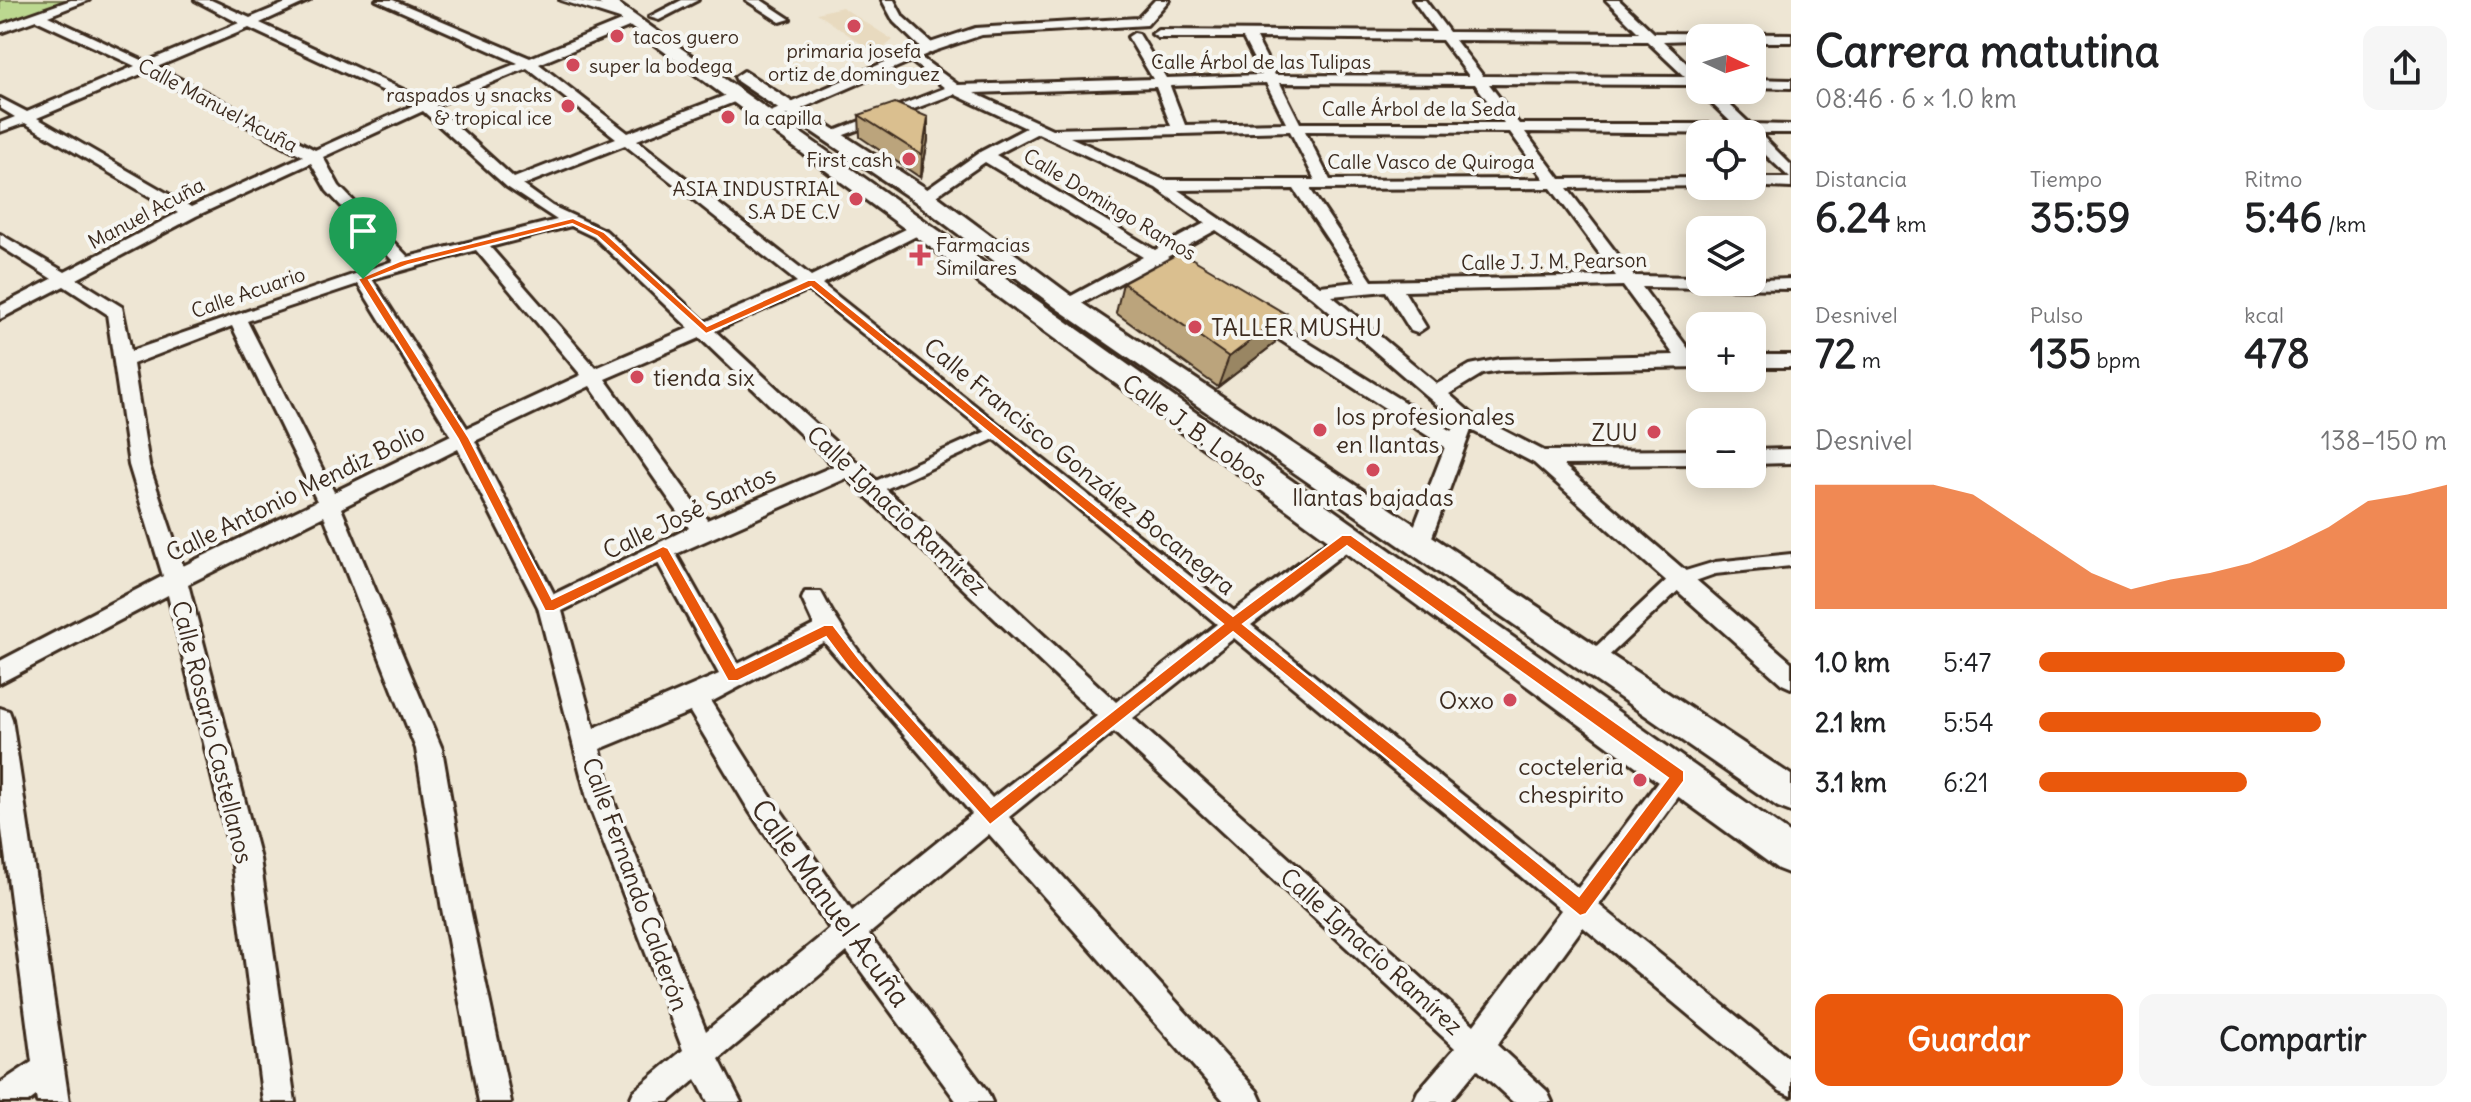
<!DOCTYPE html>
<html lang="es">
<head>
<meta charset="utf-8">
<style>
  :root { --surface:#fff; --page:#f6f6f6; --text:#202124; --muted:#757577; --accent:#ea580c }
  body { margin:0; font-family:Delius,sans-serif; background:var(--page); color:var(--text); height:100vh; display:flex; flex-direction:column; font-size:30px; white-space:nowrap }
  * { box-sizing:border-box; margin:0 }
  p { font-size:26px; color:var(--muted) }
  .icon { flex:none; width:44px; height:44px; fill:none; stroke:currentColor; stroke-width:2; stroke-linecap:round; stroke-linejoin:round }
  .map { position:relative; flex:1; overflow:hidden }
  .sheet { display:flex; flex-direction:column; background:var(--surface); width:680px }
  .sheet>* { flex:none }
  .needle { width:52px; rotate:94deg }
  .controls { position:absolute; left:1686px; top:24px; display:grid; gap:16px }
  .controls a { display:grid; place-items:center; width:80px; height:80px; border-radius:16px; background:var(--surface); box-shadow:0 4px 20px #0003; font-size:40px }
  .pin { position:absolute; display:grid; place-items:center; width:68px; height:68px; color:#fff; margin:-82px -34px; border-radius:50% 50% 50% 0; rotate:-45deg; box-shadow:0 0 8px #0007 }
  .pin .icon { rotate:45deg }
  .round { display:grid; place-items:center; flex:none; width:84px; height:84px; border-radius:16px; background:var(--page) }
  .headline { display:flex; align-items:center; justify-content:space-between; height:136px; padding:0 24px }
  h1 { font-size:44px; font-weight:700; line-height:60px }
  .metrics { display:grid; grid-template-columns:repeat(3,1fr); gap:12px; height:136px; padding:8px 24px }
  .metrics div { display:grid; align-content:center }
  .metrics b { font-size:40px; font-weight:700 }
  .metrics small { font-size:22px; font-weight:400 }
  .metrics p { font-size:22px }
  .chart { height:224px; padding:16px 24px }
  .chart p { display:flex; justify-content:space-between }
  .chart svg { width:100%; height:144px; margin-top:8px; fill:var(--accent); opacity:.7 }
  .action { display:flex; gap:16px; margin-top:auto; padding:16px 24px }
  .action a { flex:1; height:92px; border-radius:16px; background:var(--accent); color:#fff; font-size:32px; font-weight:700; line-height:92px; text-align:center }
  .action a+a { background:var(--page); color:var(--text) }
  ul { padding:0 24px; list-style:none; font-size:26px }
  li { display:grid; grid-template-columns:128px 96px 1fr; align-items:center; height:60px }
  li i { height:20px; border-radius:10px; background:var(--accent) }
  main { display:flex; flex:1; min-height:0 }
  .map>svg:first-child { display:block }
  .built { fill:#e8dabf }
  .green { fill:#bcd890; stroke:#7c8157; stroke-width:2 }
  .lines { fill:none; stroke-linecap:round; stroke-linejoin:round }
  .pedestrian-casing { stroke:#3b2a1e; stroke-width:6 }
  .minor-casing { stroke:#3b2a1e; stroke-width:6 }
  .tertiary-casing { stroke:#3b2a1e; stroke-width:6 }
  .secondary-casing { stroke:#3b2a1e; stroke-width:6 }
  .pedestrian { fill:#f6f6f2; fill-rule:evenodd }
  .minor { fill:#f6f6f2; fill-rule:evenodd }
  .tertiary { fill:#f6f6f2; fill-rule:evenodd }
  .secondary { fill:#f6f6f2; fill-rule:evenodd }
  .wall { fill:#bba47b; stroke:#3b2a1e; stroke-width:2 }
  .shaded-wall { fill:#998664; stroke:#3b2a1e; stroke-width:2 }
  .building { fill:#dabf8f; stroke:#3b2a1e; stroke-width:2 }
  .route { fill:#ea580c; stroke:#fff; stroke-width:2; fill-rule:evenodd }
  .poi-dot { fill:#d1495b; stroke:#f6f6f2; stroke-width:3 }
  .labels { text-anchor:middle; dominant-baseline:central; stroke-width:8; stroke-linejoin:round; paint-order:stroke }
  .far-poi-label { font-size:20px; fill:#3b2a1e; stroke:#f6f6f2; text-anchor:start }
  .far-street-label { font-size:20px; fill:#3b2a1e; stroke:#f6f6f2 }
  .poi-label { font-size:24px; fill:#3b2a1e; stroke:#f6f6f2; text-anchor:start }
  .street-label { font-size:24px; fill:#3b2a1e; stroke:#f6f6f2 }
  .near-street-label { font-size:28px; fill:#3b2a1e; stroke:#f6f6f2 }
</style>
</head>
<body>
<main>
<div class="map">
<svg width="1791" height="1102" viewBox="0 0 1791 1102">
  <rect width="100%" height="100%" fill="#eee6d4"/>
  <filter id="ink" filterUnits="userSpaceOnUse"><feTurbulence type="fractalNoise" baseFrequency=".0125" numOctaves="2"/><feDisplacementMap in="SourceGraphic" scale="16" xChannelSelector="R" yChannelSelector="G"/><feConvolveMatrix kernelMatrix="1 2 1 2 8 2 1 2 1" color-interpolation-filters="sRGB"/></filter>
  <g filter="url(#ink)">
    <polygon class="built" points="842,7 893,40 876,54 817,13"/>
    <polygon class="green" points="0,0 69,0 0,24"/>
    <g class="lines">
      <defs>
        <g id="pedestrian">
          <polygon points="998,426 1003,427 1005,431 1003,435 879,492 874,494 866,488 869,484"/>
          <polygon points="1791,554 1791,566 1715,574 1684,585 1598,666 1592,668 1586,666 1583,661 1586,656 1672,575 1715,562"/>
        </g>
        <g id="minor">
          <path d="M71,0H89L48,16L146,62L239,23L195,0H211L250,18L293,0H310L260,23L425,100L518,63L376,0H393L530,58L623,20L560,0C587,0 617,7 638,21L636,24L539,64L628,133L732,93H742V99L637,140L811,276L916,224H928V230L822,284L1234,611L1339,533H1355L1358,539L1355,545L1251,625L1578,888L1669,767L1678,764L1687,767L1691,776L1687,785L1599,905L1791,1060V1096L1780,1091L1583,927L1497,1045L1547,1091L1552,1102H1513L1477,1069L1450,1102H1413L1418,1091L1455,1048L1114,732L1009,817L1257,1091L1262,1102H1225L989,834L869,934L987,1091L992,1102H957L847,952L719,1059L741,1102H708L696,1079L669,1102H629L634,1091L683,1050L588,802L538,607L458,449L341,508L442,749L470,909L511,1102H479L442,909L416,749L324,516L188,584L260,859L295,1102H263L232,859L168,595L0,683V661L163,576L129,465L107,314L64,286L0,319V306L52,279L0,246V234L65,272L178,213L25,123L0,132V123L15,117L0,108V98L27,112L135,66L36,20L0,33V25ZM249,28L414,105L315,150L157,67ZM527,68L616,138L514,178L435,106ZM146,72L303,156L191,207L37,118ZM423,111L507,187L557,220L408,257L339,186L323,157ZM625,145L797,282L705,322L606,231L552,206L523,185ZM311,163L327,191L393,261L131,351L122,307L77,279L196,216ZM571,226L594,237L689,328L596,368L490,247ZM476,250L581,375L467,428L372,279ZM358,284L451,435L334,492L247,321ZM808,290L991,436L1217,624L1116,702L715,331ZM232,326L317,501L183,566L149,465L133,364ZM700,338L834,466L707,520L605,379ZM590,386L689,528L554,594L475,441ZM847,478L1097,716L992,798C933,734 861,670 821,592H805L802,599L814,625L738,664L676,554ZM658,563L719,674L594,728L562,611ZM1234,638L1561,910L1474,1025L1133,718ZM824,642L972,814L852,911L769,794L711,702ZM690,712L750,812L830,929L706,1031L614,802L600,749Z"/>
          <polygon points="682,0 698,0 659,20 649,17"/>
          <polygon points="746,0 761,0 790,19 780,22"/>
          <polygon points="882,0 894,0 903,17 934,45 934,51 924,51 894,22"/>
          <path d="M1413,0H1425L1449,32L1639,33L1606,0H1619L1654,33L1791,34V42H1752V38L1663,41L1700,76V88L1693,85L1489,84L1519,124H1733L1701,93L1699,90L1700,89L1714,90L1750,124L1791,125V133H1759L1791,165V188L1747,186H1752V178H1790L1752,142V134L1525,132L1560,179L1700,178V186H1705L1567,188L1634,276L1700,277V282L1791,279V289L1642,287L1693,355H1700V367L1500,371L1482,374L1449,394L1472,414L1544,451L1700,450V464L1563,465L1791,662V688L1782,684L1534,463L1471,430L1429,545L1426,551H1410L1407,545L1445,447L1245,317L1248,313H1260L1451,431L1459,424L1311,296L1216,230L1167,257L1193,272V280H1181L1155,264L1068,311L1059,305L1062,301L1143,257L985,162L930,200L916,197L980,152L1026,128L954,94L836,138L824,135L945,88L907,58V52L912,51L958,85L1153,79L1128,37L1134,33L1139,34L1166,78L1262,75L1243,38H1158L1152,34L1158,30L1436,32ZM1256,38L1442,40L1469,76L1275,75ZM1455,40L1647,41L1685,77L1483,76ZM1266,83L1286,123L1185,125L1170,86ZM1280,83L1475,84L1504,123H1300ZM1156,87L1171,126L1052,129L974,93ZM1290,131L1315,180H1164L1070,137ZM1305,131L1510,132L1544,179L1330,180ZM1038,133L1156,188L1205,223L1155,250L996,155ZM1551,188L1616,276L1372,281L1310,189ZM1294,189L1356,282L1320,286L1178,190ZM1623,286L1674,355L1500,359L1470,365L1437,384L1332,296L1386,291L1411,331L1417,333L1426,327L1404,291Z"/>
          <polygon points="1752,79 1791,80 1791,88 1752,87"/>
          <rect x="1752" y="355" width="39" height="12"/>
          <polygon points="1791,449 1791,463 1752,464 1752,450"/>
          <polygon points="0,708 9,711 12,719 69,1102 37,1102 36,1096 28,1102 0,1102 0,1083 32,1062 0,815"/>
        </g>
        <polygon id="tertiary" points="1155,0 1169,0 1147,25 982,35 934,51 773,121 761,121 759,117 924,45 975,28 1138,18"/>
        <g id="secondary">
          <polygon points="594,0 613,0 1791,834 1791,874 1778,869 1629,761"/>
          <polygon points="744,71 932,192 1077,300 1791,775 1791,812 1778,807 1059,310 916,202 737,81 735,77"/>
        </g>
      </defs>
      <use href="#pedestrian" class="pedestrian-casing"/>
      <use href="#minor" class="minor-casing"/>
      <use href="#tertiary" class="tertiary-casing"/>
      <use href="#secondary" class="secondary-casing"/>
      <use href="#pedestrian" class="pedestrian"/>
      <use href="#minor" class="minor"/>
      <use href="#tertiary" class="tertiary"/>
      <use href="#secondary" class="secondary"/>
    </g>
    <g class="wall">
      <polygon points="859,115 928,140 921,178 860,137"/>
      <polygon points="1123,283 1286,314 1274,344 1218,387 1116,313"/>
    </g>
    <g class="shaded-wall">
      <polygon points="928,117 928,140 921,178 922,155"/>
      <polygon points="1286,314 1274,344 1218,387 1229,357"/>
    </g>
    <g class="building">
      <polygon points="895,103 928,117 922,155 859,115"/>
      <polygon points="1181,252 1286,314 1229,357 1123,283"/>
    </g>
  </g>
  <path class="route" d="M573,218L604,232L707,326L808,280H815L1233,616L1342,535H1351L1684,771V781L1586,914L1580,916L1233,632L990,825L850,669L826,637L738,681H728L660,558L554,611H545L458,439L358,279L400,261ZM572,224L597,236L706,334L811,287L1223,624L991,807L860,660L833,625H824L736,668L668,548L663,546L552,599L469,438L369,280L408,265ZM1347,546L1668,778L1579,896L1243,624Z"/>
  <g class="poi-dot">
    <circle cx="854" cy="26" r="8"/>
    <circle cx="617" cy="36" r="8"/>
    <circle cx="573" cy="65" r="8"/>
    <circle cx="568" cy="106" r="8"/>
    <circle cx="728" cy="117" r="8"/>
    <circle cx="909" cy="159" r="8"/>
    <circle cx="856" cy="199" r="8"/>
    <path d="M916 243h8v8h8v8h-8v8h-8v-8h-8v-8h8z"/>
    <circle cx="1195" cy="327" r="8"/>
    <circle cx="637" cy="377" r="8"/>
    <circle cx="1320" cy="430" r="8"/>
    <circle cx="1654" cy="432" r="8"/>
    <circle cx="1373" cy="470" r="8"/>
    <circle cx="1510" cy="700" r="8"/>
    <circle cx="1640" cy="780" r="8"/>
  </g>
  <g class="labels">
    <g class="far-poi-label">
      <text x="633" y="36">tacos guero</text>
      <text x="854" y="50" text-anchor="middle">primaria josefa<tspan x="854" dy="23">ortiz de dominguez</tspan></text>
      <text x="589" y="65">super la bodega</text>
      <text x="552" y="94" text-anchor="end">raspados y snacks<tspan x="552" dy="23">&amp; tropical ice</tspan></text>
      <text x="744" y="117">la capilla</text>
      <text x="893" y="159" text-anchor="end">First cash</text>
      <text x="840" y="188" text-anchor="end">ASIA INDUSTRIAL<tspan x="840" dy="23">S.A DE C.V</tspan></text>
      <text x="936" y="244">Farmacias<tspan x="936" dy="23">Similares</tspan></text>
    </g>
    <g class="far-street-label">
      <text x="1261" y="61">Calle Árbol de las Tulipas</text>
      <text transform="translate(218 105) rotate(28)">Calle Manuel Acuña</text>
      <text x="1419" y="108">Calle Árbol de la Seda</text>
      <text x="1431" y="161">Calle Vasco de Quiroga</text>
      <text transform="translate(1110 204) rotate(31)">Calle Domingo Ramos</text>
      <text transform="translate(146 213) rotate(-28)">Manuel Acuña</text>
      <text transform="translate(1554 261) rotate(-1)">Calle J. J. M. Pearson</text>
      <text transform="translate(248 292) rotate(-19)">Calle Acuario</text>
    </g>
    <g class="poi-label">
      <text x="1211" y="327">TALLER MUSHU</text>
      <text x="653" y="377">tienda six</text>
      <text x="1336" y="416">los profesionales<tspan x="1336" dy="28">en llantas</tspan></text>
      <text x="1638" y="432" text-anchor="end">ZUU</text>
      <text x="1373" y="497" text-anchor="middle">llantas bajadas</text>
      <text x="1494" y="700" text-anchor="end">Oxxo</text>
      <text x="1624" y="766" text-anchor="end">cocteleria<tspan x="1624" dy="28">chespirito</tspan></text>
    </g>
    <g class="street-label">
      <text transform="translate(1195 430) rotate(36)">Calle J. B. Lobos</text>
      <text transform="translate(1080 466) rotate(39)">Calle Francisco González Bocanegra</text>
      <text transform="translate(295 492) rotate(-26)">Calle Antonio Mendiz Bolio</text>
      <text transform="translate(897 510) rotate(43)">Calle Ignacio Ramírez</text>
      <text transform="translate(689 512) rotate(-25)">Calle José Santos</text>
      <text transform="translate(213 732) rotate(76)">Calle Rosario Castellanos</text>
      <text transform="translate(636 884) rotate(70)">Calle Fernando Calderón</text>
      <text transform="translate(1372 951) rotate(42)">Calle Ignacio Ramírez</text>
    </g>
    <g class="near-street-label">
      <text transform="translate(831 903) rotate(54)">Calle Manuel Acuña</text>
    </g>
  </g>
</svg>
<div class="controls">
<a><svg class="needle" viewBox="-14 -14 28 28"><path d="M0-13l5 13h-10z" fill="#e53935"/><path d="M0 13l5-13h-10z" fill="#757577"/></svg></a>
<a><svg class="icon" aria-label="locate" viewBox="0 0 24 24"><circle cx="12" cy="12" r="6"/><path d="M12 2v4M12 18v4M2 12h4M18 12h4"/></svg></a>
<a><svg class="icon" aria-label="layers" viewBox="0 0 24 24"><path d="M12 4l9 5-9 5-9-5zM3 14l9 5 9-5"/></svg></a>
<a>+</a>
<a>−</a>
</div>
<div class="pin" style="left:363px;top:279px;background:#1e9e55"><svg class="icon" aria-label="arrive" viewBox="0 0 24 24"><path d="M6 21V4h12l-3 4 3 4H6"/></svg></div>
</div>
<section class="sheet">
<div class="headline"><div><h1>Carrera matutina</h1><p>08:46 · 6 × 1.0 km</p></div><a class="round"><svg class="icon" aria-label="share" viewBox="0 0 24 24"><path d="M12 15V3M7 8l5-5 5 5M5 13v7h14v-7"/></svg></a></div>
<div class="metrics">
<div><p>Distancia</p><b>6.24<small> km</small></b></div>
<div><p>Tiempo</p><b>35:59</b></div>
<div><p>Ritmo</p><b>5:46<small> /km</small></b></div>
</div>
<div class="metrics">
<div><p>Desnivel</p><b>72<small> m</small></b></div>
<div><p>Pulso</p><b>135<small> bpm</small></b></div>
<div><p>kcal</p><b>478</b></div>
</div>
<div class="chart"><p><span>Desnivel</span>138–150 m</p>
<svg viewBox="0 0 160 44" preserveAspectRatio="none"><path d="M0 44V6L10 6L20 6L30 6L40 9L50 17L60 25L70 33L80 38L90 35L100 33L110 30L120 25L130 19L140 11L150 9L160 6V44z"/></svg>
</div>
<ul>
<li><b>1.0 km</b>5:47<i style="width:75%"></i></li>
<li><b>2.1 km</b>5:54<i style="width:69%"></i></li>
<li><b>3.1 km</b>6:21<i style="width:51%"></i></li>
</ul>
<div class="action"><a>Guardar</a><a>Compartir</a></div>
</section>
</main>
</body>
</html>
